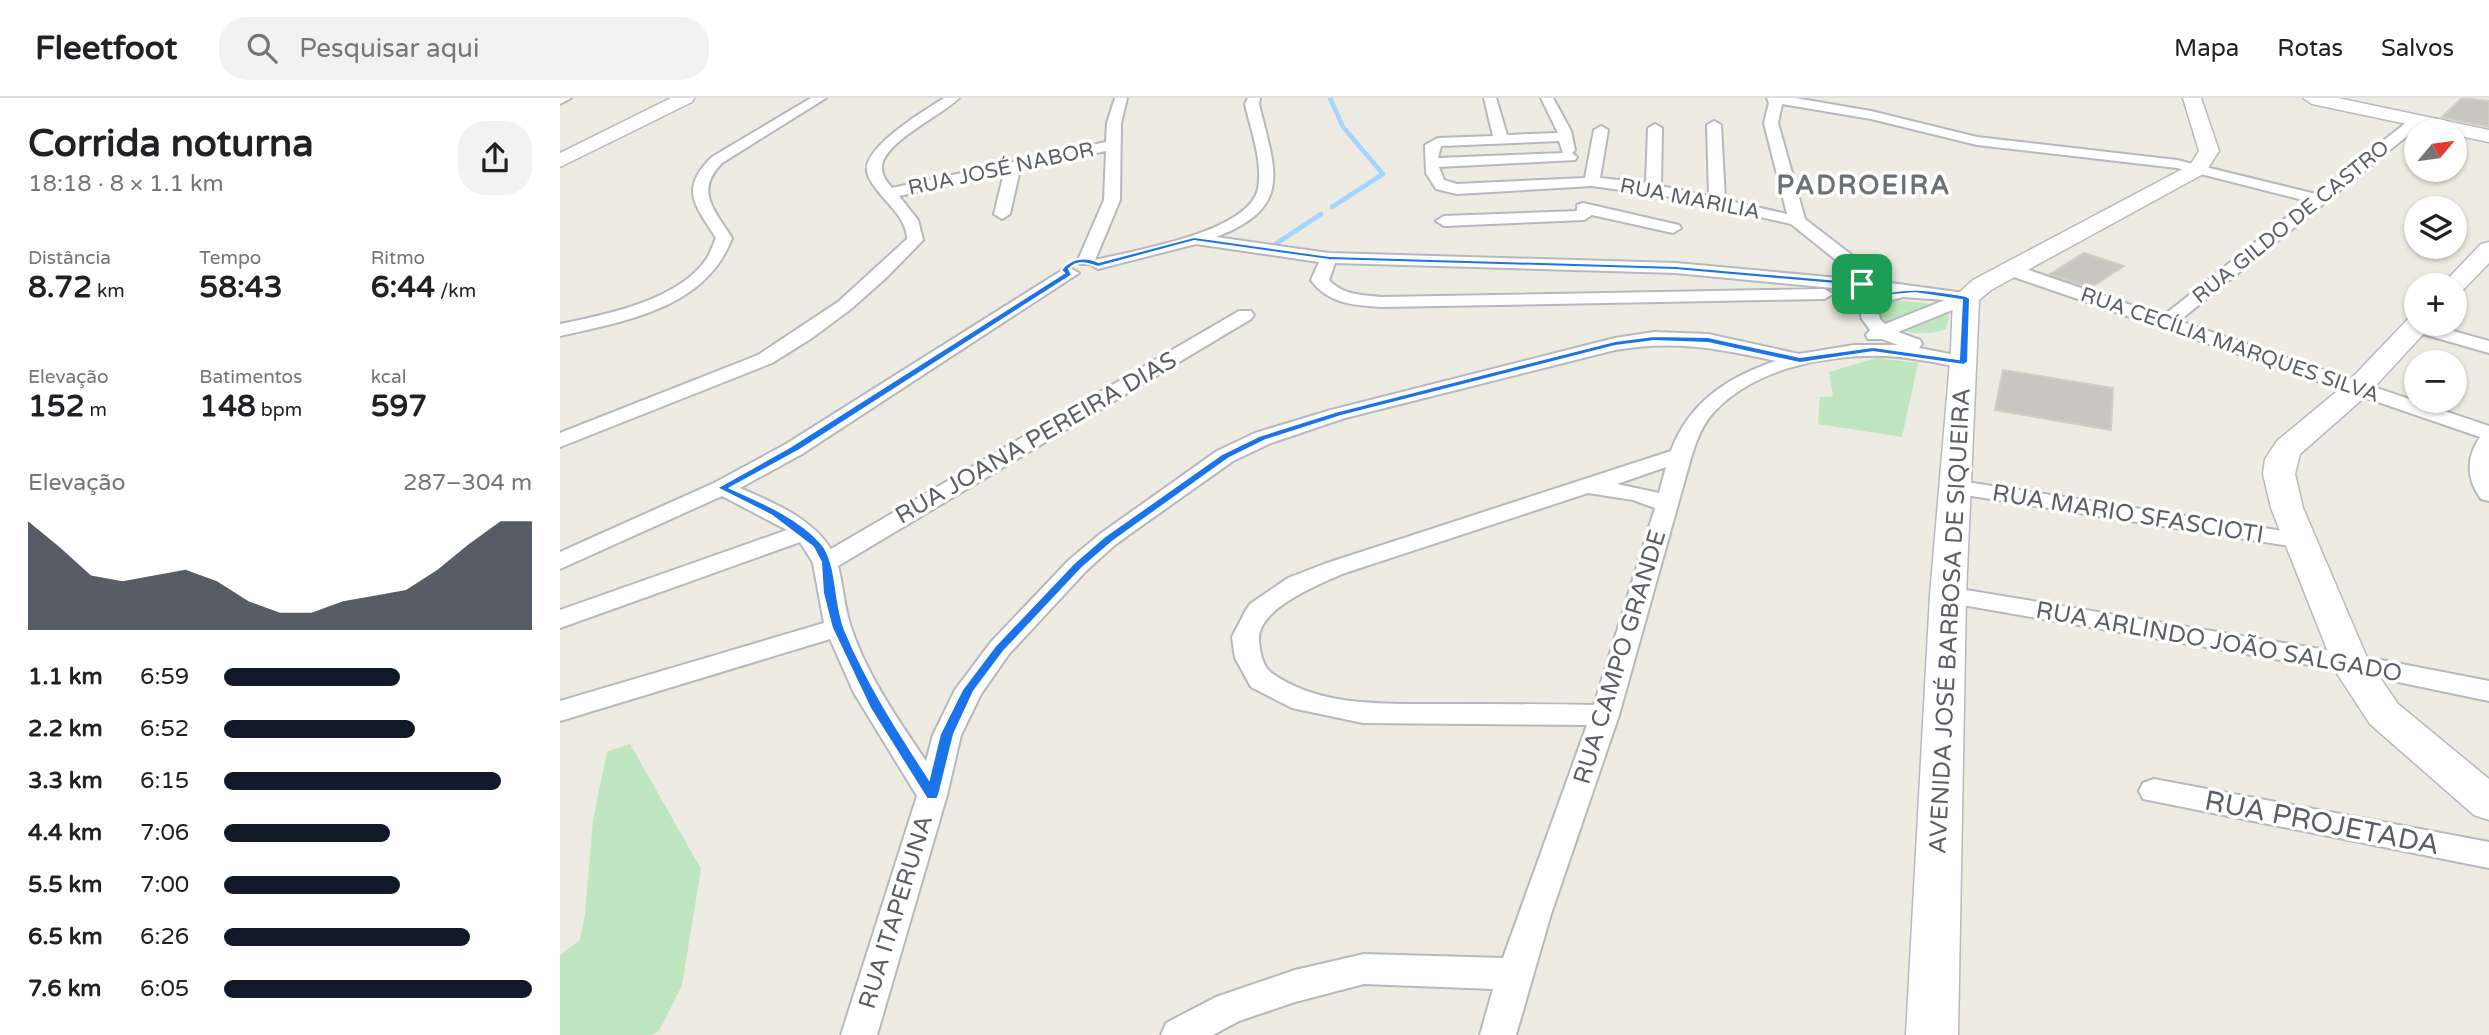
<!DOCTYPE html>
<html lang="pt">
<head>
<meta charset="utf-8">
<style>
  :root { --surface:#fff; --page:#f2f2f2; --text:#202124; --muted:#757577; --line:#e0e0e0; --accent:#111827 }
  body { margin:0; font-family:"Varela Round",sans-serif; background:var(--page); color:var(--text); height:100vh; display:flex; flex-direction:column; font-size:26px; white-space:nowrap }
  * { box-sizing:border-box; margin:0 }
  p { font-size:23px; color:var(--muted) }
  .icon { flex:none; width:38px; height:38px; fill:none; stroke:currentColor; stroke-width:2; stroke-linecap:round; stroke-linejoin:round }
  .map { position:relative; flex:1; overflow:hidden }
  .panel { display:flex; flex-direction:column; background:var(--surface); width:560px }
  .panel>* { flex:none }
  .needle { width:46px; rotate:61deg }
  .controls { position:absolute; left:1844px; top:21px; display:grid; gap:14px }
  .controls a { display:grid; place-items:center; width:63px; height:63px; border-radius:50%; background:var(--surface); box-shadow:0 2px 5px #0004; font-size:35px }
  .pin { position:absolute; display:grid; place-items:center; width:60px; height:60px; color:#fff; margin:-30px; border-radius:14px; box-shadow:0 4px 10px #0006 }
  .round { display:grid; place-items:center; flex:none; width:74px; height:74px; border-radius:28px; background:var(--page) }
  .summary { display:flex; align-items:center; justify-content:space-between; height:119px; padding:0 28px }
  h1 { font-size:38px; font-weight:700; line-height:52px }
  .stats { display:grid; grid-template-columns:repeat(3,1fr); gap:10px; height:119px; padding:7px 28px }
  .stats div { display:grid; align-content:center }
  .stats b { font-size:30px; font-weight:700 }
  .stats small { font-size:19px; font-weight:400 }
  .stats p { font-size:19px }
  .chart { height:196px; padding:14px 28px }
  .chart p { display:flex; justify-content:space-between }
  .chart svg { width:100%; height:126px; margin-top:7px; fill:var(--accent); opacity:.7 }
  ul { padding:0 28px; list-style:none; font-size:23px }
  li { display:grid; grid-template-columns:112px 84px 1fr; align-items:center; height:52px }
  li i { height:18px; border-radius:9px; background:var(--accent) }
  header { display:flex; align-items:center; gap:42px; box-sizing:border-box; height:98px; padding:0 35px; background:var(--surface); border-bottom:2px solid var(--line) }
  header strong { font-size:33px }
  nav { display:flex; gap:38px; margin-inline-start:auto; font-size:24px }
  .search { width:490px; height:63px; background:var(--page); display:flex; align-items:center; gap:18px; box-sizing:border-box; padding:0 24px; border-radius:28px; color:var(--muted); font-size:26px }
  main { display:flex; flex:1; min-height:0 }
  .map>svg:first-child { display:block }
  .green { fill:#bfe6bf }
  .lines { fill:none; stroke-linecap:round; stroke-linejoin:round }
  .stream { stroke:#a1d6ff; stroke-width:4.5 }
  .building { fill:#c8c6c0; stroke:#d2cdc1; stroke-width:2 }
  .street-casing { stroke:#b5b8bd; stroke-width:4 }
  .secondary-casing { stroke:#b6b9bf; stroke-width:3 }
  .street { fill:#fff; fill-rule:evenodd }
  .secondary { fill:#fff; fill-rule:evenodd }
  .route { fill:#1a73e8; stroke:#fff; stroke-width:2; fill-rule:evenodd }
  .labels { text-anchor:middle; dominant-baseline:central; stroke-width:7; stroke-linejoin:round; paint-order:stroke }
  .far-street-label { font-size:21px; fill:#5b5f63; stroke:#fff }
  .street-label { font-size:24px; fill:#5b5f63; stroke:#fff }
  .far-district-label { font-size:26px; font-weight:bold; letter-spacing:2px; fill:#6c7175; stroke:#fff }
  .near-street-label { font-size:28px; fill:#5b5f63; stroke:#fff }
</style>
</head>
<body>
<header>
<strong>Fleetfoot</strong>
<div class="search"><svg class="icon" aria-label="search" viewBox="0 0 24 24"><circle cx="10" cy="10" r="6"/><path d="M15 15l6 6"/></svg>Pesquisar aqui</div>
<nav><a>Mapa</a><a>Rotas</a><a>Salvos</a></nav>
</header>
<main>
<section class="panel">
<div class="summary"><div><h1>Corrida noturna</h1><p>18:18 · 8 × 1.1 km</p></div><a class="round"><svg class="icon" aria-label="share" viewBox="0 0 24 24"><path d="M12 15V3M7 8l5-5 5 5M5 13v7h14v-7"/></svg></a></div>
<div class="stats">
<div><p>Distância</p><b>8.72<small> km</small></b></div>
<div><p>Tempo</p><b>58:43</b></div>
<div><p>Ritmo</p><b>6:44<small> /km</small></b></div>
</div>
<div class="stats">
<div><p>Elevação</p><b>152<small> m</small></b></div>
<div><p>Batimentos</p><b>148<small> bpm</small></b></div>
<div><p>kcal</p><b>597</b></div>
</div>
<div class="chart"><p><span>Elevação</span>287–304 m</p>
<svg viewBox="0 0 160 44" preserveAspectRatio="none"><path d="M0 44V6L10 15L20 25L30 27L40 25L50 23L60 27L70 34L80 38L90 38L100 34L110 32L120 30L130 23L140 14L150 6L160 6V44z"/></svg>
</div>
<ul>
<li><b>1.1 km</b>6:59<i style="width:57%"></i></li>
<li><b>2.2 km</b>6:52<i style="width:62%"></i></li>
<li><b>3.3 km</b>6:15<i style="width:90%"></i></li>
<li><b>4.4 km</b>7:06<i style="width:54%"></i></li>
<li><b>5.5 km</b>7:00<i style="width:57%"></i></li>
<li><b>6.5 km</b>6:26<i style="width:80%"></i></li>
<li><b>7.6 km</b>6:05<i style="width:100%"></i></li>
</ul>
</section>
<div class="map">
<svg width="1929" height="937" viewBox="0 0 1929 937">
  <rect width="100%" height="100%" fill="#eeebe2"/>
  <g class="green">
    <path d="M1336,202L1371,206L1389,218L1386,231C1359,240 1333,235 1314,212Z"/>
    <polygon points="1316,260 1358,265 1342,339 1258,326 1260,299 1273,298 1269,274"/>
    <polygon points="70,646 141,771 122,887 99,933 92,937 0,937 0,857 20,842 25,816 33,722 47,654"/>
  </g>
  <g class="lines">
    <g class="stream">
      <polyline points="770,0 783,29 823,76 772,109"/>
      <polyline points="714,147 761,116"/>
    </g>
  </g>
  <g class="building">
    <polygon points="1902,0 1929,3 1929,29 1882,19"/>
    <polygon points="1524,155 1564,168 1530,190 1490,176"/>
    <polygon points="1443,272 1553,290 1551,332 1435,312"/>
  </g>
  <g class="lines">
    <defs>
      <g id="street">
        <polygon points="0,0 11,0 0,6"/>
        <path d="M251,0H266L162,65C134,93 155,113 172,140C146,210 66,223 0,238V226C45,217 120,202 147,160C151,154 153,146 156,140C135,107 119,91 152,59Z"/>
        <path d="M384,0H399C383,17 321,45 322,70C322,78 327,84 332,90L546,44L547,25L555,0H567L561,25L560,102L535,162C572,153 688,135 698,91C703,63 691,33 685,6L688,0H700L699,6C715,73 734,109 656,139L769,155L1116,165L1290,181L1281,166L1231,126L1112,99L1032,88L897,96L876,91L866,75L865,47L878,40L933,38L924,0H936L947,37L998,35L981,0H993L1011,33L1015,52L1012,55L1017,59L1015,62L879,69L884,82L897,86L1025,80L1034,32L1041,28L1048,32L1040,80L1086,85L1088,30L1095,26L1102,30L1101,88L1149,98L1147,27L1154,23L1161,27L1165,102L1227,116L1204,25L1209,5L1207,0H1235L1311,13L1417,39L1617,62L1756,96L1852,20H1862V26L1619,223L1929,328V403L1921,401C1906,380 1906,360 1920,339L1445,176L1442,172L1451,167L1457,168L1603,218L1747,103L1617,70L1417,47L1311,21L1222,6L1218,25L1245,121L1293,158L1305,172L1308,182L1412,196L1415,200L1412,204L1338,234L1360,242L1362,246L1359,250L1411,260L1414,264L1404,270C1378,265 1351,259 1324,258C1268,256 1195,270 1155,313C1142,326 1136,344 1131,360L1059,617L991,816L956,937H920L933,891L804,886L735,904L679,923L653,937H601L606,925L656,899L735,872L804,856L943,860L1027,627L803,625L732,610L691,589L675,560L672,539L686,512L690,506L728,480L764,466L1111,353C1129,304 1168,279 1216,263C1156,250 1116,242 1055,252L785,320L711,345L673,363L556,446L527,472L449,556L421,596L401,637L387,697L317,937H281L357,698L294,595L270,541L0,623V603L264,525L253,465L240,444L0,530V512L227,432L162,398L0,471V454L154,385L226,346L504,171L510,170L519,175L242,356L180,390C214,405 250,419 271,451L679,213H691L694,217L691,221L278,468C283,487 284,507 290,526C306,576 337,620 366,663L373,637L395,592L431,544L509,462L540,436L657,353L695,335L771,312L1055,240L1094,234L1148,236L1239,256L1294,247H1338L1322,241H1308L1306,237L1310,232L1302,221L1298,204L1300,201L1294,192L1116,175L775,165L769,182C783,197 802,197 821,199L1264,191L1273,196L1264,201L821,209C794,207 768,206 751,182L759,164L636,146L538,171L530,166H520L518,162L544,102L546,53L460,71L450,116L442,121L434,116L444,75L339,98L358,122L363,142L327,179L291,211L252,240L212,265L0,349V335L198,257L278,204L347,141V138C344,120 332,110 321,97C316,90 308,82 307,73C304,48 366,12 384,0ZM999,43L1003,55L878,60L881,48ZM1343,199L1385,202L1325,226L1320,221L1316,206ZM1106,369L1099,395L1057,386ZM1028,395L1073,402L1095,410L1034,607C988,606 942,606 895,606C835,605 765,612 713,576C703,570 700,555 699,543C696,511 758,487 782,476Z"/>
        <polygon points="1023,105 1119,127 1121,130 1113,135 1032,117 1024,122 884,128 876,123 884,118 1017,113 1017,107"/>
        <polygon points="1856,222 1857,226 1868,226 1929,243 1929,255 1849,232 1847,228"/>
        <polygon points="1394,382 1742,436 1750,438 1754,443 1750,448 1742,450 1386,394 1383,389 1386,384"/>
        <polygon points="1388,489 1790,556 1929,583 1929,603 1790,574 1379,503 1375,497 1379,491"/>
        <polygon points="1594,681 1929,744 1929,770 1583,701 1579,693 1583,685"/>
      </g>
      <g id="secondary">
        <polygon points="111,0 134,0 132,4 0,69 0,55"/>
        <polygon points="1623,0 1641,0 1659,53 1645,75 1431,192 1419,202 1406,497 1398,937 1346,937 1370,497 1391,252 1393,200 1413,182 1630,67 1639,53"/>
        <polygon points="1743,0 1778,0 1929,32 1929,44 1895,37 1895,33 1880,33 1752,6"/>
        <polygon points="1929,144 1929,165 1903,192 1895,194 1895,187 1882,187 1921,146"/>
        <polygon points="1857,218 1857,226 1871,226 1867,232 1807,297 1740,356 1735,376 1743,410 1808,562 1838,606 1929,681 1929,722 1914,717 1810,626 1776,574 1711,410 1703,376 1705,361 1717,343 1787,285 1849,220"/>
      </g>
    </defs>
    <use href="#street" class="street-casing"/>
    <use href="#secondary" class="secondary-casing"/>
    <use href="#street" class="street"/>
    <use href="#secondary" class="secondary"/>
  </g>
  <path class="route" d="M634,139L769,158L1116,168L1302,184L1306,186L1310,200C1343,187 1371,192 1406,198L1410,200L1408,264L1404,267L1313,254L1240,265L1148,245L1094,243L1055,248L781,318L706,342L669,360L552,444L522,470L444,553L414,593L394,636L379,697L377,701H367L310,610L272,530L263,495L261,464L253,449L211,417L157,390L230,349L504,175L501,172C511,159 524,158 539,164ZM634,143L769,162L1116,172L1298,188L1303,204L1307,206L1332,197L1355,195L1402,202L1399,261L1313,249L1240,259L1148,239L1094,238L1055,243L775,314L699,338L662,356L544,439L514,465L436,547L402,592L380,636L369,681C338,633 307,585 285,532C274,506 278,464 261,445C238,419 201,404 170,390L238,353L512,177L509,171C518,162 527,165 538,169Z"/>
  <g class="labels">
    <g class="far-street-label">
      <text transform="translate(441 71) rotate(-12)">RUA JOSÉ NABOR</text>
      <text transform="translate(1130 101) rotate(11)">RUA MARILIA</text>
      <text transform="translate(1731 124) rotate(-39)">RUA GILDO DE CASTRO</text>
      <text transform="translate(1670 247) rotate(19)">RUA CECÍLIA MARQUES SILVA</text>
    </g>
    <g class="street-label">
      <text transform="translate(476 340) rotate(-30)">RUA JOANA PEREIRA DIAS</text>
      <text transform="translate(1568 416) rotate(9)">RUA MARIO SFASCIOTI</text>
      <text transform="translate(1390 523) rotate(-87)">AVENIDA JOSÉ BARBOSA DE SIQUEIRA</text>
      <text transform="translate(1659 544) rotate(10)">RUA ARLINDO JOÃO SALGADO</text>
      <text transform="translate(1060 559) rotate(-73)">RUA CAMPO GRANDE</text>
      <text transform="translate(336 814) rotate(-73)">RUA ITAPERUNA</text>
    </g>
    <g class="far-district-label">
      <text x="1304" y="87">PADROEIRA</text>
    </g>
    <g class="near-street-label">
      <text transform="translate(1762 725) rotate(11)">RUA PROJETADA</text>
    </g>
  </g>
</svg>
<div class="controls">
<a><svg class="needle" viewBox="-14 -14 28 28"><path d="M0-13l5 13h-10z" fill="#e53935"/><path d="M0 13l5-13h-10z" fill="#757577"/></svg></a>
<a><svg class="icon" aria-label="layers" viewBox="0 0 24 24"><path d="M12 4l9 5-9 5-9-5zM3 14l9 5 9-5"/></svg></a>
<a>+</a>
<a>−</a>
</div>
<div class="pin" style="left:1302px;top:186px;background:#1e9e55"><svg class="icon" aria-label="arrive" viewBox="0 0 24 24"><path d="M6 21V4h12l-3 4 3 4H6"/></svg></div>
</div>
</main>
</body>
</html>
